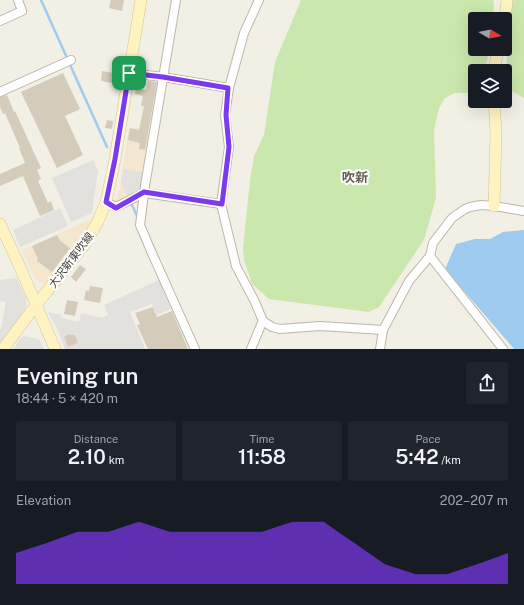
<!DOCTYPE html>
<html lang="en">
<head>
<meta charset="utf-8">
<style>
  :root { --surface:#171b24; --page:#20242c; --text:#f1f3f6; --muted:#9ea1a6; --accent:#7c3aed }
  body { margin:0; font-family:"Public Sans","Noto Sans JP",sans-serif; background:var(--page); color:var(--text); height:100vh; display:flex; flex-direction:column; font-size:15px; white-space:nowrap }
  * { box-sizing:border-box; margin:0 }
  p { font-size:13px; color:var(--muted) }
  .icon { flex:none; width:22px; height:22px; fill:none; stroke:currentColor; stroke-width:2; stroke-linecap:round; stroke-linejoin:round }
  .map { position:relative; height:349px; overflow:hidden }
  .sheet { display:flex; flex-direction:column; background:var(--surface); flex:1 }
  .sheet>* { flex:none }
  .needle { width:26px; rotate:100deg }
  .fabs { position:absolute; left:468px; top:12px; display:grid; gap:8px }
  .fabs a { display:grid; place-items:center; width:44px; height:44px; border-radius:4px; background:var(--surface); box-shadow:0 4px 16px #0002; font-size:20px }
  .pin { position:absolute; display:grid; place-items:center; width:34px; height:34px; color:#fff; margin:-17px; border-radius:8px; box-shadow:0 2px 6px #0006 }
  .round { display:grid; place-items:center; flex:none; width:42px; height:42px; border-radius:4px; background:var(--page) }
  .overview { display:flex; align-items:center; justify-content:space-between; height:68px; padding:0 16px }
  h1 { font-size:22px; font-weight:600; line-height:30px }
  .metrics { display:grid; grid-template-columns:repeat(3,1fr); gap:6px; height:68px; padding:4px 16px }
  .metrics div { display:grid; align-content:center; border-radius:4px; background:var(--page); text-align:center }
  .metrics b { font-size:20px; font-weight:600 }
  .metrics small { font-size:11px; font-weight:400 }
  .metrics p { font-size:11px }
  .chart { height:112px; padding:8px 16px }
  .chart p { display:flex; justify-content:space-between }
  .chart svg { width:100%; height:72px; margin-top:4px; fill:var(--accent); opacity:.7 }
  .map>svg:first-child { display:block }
  .commercial { fill:#f5e7cf }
  .green { fill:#cae7ad }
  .parking { fill:#e3e1dd; fill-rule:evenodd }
  .water { fill:#a0cbf0 }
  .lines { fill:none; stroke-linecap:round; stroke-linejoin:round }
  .stream { stroke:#a0cbf0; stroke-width:2.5 }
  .building { fill:#d4cbba }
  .street-casing { stroke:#beb7a7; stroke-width:10 }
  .secondary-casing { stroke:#d3c594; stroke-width:12 }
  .street { stroke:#fff; stroke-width:8 }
  .secondary { stroke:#fff3c2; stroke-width:11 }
  .route-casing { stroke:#fff; stroke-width:8 }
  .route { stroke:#7c3aed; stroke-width:5 }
  .labels { text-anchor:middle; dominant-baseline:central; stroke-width:4; stroke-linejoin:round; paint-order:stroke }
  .street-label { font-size:11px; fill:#453f34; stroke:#fff }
  .quarter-label { font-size:13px; font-weight:bold; fill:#675e4c; stroke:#fff }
</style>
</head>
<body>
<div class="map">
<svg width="524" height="349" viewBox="0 0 524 349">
  <rect width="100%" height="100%" fill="#f2efe5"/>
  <g class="commercial">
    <polygon points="129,127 151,131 141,191 116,203 115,201 120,188"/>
    <polygon points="92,219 81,240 48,281 43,284 35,278 22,250"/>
  </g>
  <g class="green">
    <polygon points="301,0 493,0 494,4 493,19 475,19 475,49 490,49 484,71 475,71 475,93 455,93 445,98 439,108 434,130 436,198 424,240 379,307 369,312 269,299 252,284 244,260 243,249 250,180 254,156 264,135 275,62"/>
    <polygon points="509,0 524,0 524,98 511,91 507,80 506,68 511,11"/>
  </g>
  <g class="parking">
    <polygon points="93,160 98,171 92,213 71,222 52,178"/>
    <polygon points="123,169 144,172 141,191 128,197 121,183"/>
    <polygon points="60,208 68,226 20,247 13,230"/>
    <polygon points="17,278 26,298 26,305 24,313 0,347 0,329 1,328 6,302 0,301 0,280"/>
    <path d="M159,280L171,309L157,315L152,304L130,312L145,349H65L58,331L48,312L61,315V318L79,322L81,313L102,318L108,315L114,328L104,305ZM68,334L75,335L78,343L68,347L64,337Z"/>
    <polygon points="24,336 39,339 44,349 13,349 20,339"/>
  </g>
  <polygon class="water" points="524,230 524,349 514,349 445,269 456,244 475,239 490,239 503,232"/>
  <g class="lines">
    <g class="stream">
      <polyline points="41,0 107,147"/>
      <polyline points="131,203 138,218"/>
    </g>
  </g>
  <g class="building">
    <polygon points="111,0 124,0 122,11 109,8"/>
    <polygon points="102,71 120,74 118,84 101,81"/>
    <polygon points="63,73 80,109 65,116 83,155 57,168 21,92"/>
    <polygon points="148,81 157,82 145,150 139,149 140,143 128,140 130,128 139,130 144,106 141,106 143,96 135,94 136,88 146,90"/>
    <polygon points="7,95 14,112 15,111 41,168 37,170 41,179 38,181 48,203 51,201 54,210 40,216 23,176 0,186 0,174 25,163 19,148 20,148 5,113 3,114 0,107 0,97"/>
    <polygon points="107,120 113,121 112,129 105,128"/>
    <polygon points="57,235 60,241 70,248 52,272 37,261 38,259 32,246"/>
    <polygon points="80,265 86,269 76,282 71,277"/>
    <polygon points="90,286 103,288 100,303 84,300 86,290 89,291"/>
    <polygon points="67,300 78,302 75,316 64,314"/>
    <polygon points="153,307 157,317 172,311 188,349 148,349 137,325 140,324 135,313"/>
    <polygon points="68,334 75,335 78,343 68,347 64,337"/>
  </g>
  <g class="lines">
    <defs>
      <g id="street">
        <polyline points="176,0 145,186 140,225 151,251 195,349"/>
        <polyline points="259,0 244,33 229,88 225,115 229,147 221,204 236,266 255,302 263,321 272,327 280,329 320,326 383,330"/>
        <polyline points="0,21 22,11 18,0"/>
        <polyline points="129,73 163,77 229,88"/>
        <polyline points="0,92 71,60"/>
        <polyline points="106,202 116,207 144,193 221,204"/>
        <polyline points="430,256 503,349"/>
        <polyline points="251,349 261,325 263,321"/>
        <polyline points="380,349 383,330 409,281 430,256 433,243 452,218 465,209 470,207 481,205 494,206 524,211"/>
      </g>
      <g id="secondary">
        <polyline points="505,19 507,0"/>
        <polyline points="494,71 498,49"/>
        <polyline points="494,206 496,133 494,101"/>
        <polyline points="0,224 20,267 55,349"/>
        <polyline points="3,349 36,305 85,244 98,221 106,202 115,159 141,0"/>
      </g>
    </defs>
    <use href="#street" class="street-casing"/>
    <use href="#secondary" class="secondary-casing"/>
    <use href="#street" class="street"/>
    <use href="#secondary" class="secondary"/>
  </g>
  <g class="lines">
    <defs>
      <polygon id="route" points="129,73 163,77 228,88 226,115 229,147 222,204 144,192 116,208 106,202 115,159"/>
    </defs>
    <use href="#route" class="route-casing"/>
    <use href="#route" class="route"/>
  </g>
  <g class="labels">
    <g class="street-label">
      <text transform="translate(71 260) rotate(-53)">大沢新東吹線</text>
    </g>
    <g class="quarter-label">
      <text x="355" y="177">吹新</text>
    </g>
  </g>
</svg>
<div class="fabs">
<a><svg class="needle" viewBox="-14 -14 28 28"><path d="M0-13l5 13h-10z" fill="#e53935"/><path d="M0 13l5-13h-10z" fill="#9ea1a6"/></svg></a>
<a><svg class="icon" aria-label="layers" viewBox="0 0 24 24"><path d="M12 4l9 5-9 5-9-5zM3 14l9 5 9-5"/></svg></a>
</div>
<div class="pin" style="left:129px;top:73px;background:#1e9e55"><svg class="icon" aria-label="arrive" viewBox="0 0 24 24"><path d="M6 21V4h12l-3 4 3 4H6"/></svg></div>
</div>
<section class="sheet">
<div class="overview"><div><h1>Evening run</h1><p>18:44 · 5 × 420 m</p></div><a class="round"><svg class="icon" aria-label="share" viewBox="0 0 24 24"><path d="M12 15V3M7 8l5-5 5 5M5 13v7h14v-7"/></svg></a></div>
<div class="metrics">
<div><p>Distance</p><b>2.10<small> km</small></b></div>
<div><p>Time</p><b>11:58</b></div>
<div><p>Pace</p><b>5:42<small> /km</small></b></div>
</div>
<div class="chart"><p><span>Elevation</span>202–207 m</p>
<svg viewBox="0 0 160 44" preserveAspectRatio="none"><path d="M0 44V25L10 19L20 12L30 12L40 6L50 12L60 12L70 12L80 12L90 6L100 6L110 19L120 32L130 38L140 38L150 32L160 25V44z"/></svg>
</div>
</section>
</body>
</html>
